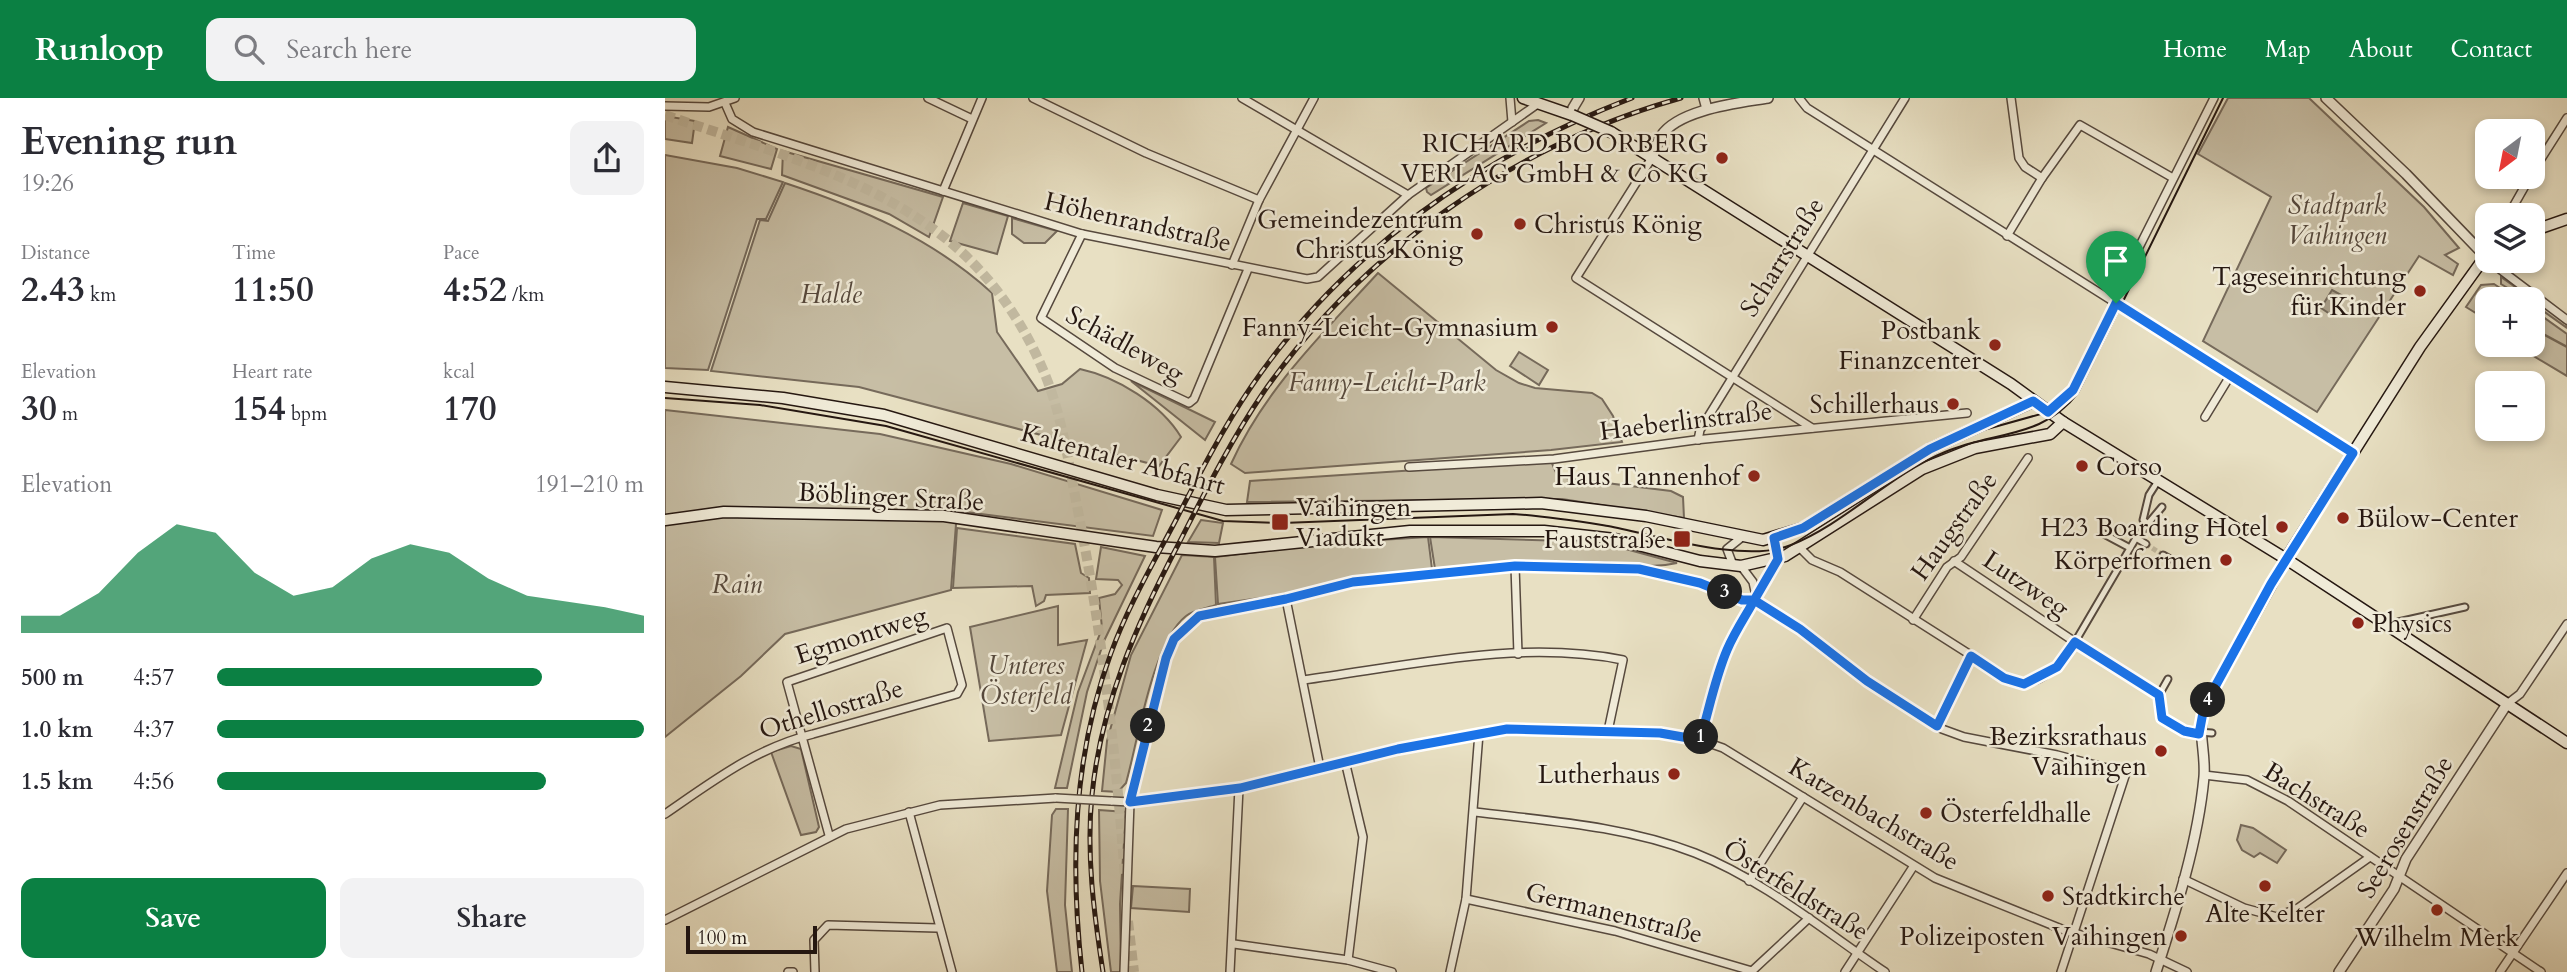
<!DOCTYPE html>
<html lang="en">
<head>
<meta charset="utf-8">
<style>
  :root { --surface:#fff; --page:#f2f2f3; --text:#2b2b33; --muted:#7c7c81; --accent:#0b8043 }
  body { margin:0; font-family:Cardo,serif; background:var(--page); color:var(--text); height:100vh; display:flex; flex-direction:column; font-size:26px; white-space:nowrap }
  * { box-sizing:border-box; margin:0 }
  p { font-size:23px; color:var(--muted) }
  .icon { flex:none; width:38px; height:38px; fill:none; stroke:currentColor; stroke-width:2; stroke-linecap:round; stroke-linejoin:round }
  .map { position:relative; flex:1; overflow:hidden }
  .sheet { display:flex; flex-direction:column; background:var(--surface); width:665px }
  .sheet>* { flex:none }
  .needle { width:46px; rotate:212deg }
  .buttons { position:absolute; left:1810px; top:21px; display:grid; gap:14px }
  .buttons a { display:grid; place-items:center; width:70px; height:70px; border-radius:14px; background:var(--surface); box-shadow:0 4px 10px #0003; font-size:35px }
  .scale { position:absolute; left:21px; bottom:18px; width:131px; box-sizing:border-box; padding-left:7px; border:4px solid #251711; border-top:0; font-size:19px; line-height:24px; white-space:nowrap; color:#251711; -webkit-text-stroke:5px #f0ebd8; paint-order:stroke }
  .pin { position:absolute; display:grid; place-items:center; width:60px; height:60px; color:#fff; margin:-72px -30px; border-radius:50% 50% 50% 0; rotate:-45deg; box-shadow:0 0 7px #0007 }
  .pin .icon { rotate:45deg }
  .km { position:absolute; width:35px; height:35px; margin:-18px; border-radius:50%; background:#222; color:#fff; font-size:19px; line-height:35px; text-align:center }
  .round { display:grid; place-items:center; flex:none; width:74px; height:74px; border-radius:14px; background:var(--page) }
  .headline { display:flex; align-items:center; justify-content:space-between; height:119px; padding:0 21px }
  h1 { font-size:38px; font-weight:700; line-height:52px }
  .metrics { display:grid; grid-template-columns:repeat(3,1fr); gap:10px; height:119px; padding:7px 21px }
  .metrics div { display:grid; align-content:center }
  .metrics b { font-size:35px; font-weight:700 }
  .metrics small { font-size:19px; font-weight:400 }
  .metrics p { font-size:19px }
  .chart { height:196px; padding:14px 21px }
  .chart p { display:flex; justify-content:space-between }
  .chart svg { width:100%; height:126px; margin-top:7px; fill:var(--accent); opacity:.7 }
  .button { display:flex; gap:14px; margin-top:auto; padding:14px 21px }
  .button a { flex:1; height:80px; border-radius:14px; background:var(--accent); color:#fff; font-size:28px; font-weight:700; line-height:80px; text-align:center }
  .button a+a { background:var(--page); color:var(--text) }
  ul { padding:0 21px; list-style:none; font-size:23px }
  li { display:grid; grid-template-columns:112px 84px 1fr; align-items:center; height:52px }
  li i { height:18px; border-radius:9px; background:var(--accent) }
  header { display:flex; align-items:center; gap:42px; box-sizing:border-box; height:98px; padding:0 35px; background:var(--accent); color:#fff }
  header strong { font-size:33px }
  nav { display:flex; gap:38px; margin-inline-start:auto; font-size:24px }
  .search { width:490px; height:63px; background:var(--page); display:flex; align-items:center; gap:18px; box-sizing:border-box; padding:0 24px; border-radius:14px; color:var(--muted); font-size:26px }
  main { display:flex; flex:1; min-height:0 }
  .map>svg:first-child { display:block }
  .green { fill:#c7bea5; stroke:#766a5b; stroke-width:2 }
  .water { fill:#a69c86; stroke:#726757; stroke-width:2 }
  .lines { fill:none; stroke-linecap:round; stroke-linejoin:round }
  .stream { stroke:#726757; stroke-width:2.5 }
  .pedestrian-tunnel { stroke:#c1b89f; stroke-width:5; stroke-dasharray:5 2.5; stroke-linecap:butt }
  .secondary-tunnel { stroke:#c1b89f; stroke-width:10; stroke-dasharray:10 5; stroke-linecap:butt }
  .pedestrian-casing { stroke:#56493e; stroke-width:9 }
  .minor-casing { stroke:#56493e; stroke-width:10 }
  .tertiary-casing { stroke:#56493e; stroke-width:12 }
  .secondary-casing { stroke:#251711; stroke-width:13 }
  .pedestrian { stroke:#f0ebd8; stroke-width:5 }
  .minor { stroke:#f0ebd8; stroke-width:7 }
  .tertiary { stroke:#f0ebd8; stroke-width:9 }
  .secondary { stroke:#f0ebd8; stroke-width:10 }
  .tram { stroke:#251711; stroke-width:2 }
  .rail-casing { stroke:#251711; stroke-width:5 }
  .rail { stroke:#f0ebd8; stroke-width:2.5; stroke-dasharray:8; stroke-linecap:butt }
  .minor-bridge-casing { stroke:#56493e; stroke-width:10; stroke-linecap:butt }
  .secondary-bridge-casing { stroke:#251711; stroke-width:13; stroke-linecap:butt }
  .minor-bridge { stroke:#f0ebd8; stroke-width:7 }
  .secondary-bridge { stroke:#f0ebd8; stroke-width:10 }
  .route-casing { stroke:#fff; stroke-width:14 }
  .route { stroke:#1a73e8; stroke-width:9 }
  .poi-dot { fill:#8f2418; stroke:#f0ebd8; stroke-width:2.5 }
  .labels { text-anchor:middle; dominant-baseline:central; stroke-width:5; stroke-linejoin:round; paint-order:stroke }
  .poi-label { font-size:26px; fill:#251711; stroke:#f0ebd8; text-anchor:end }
  .park-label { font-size:26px; font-style:italic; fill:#56493d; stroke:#f0ebd8 }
  .street-label { font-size:26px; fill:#251711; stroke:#f0ebd8 }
</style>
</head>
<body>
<header>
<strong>Runloop</strong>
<div class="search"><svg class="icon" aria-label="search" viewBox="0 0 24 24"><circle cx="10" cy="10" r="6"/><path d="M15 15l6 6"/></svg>Search here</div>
<nav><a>Home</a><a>Map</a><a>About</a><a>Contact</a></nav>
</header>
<main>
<section class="sheet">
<div class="headline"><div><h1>Evening run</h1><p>19:26</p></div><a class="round"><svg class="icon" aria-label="share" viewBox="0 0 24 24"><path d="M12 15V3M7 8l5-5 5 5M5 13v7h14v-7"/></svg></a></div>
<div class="metrics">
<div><p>Distance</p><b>2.43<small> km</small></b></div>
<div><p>Time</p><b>11:50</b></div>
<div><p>Pace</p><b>4:52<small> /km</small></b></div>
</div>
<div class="metrics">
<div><p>Elevation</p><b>30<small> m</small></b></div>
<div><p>Heart rate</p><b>154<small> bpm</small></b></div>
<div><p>kcal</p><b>170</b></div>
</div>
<div class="chart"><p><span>Elevation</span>191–210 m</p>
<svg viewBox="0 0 160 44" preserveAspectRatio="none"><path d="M0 44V38L10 38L20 30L30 16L40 6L50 9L60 23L70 31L80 28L90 18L100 13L110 16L120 25L130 31L140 33L150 35L160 38V44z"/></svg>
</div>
<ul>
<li><b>500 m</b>4:57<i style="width:76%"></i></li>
<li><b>1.0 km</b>4:37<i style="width:100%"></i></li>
<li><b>1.5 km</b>4:56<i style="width:77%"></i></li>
</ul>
<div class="button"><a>Save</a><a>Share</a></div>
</section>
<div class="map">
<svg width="1902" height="874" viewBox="0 0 1902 874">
  <rect width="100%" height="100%" fill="#e8e0c3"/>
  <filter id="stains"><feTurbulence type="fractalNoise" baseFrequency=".00286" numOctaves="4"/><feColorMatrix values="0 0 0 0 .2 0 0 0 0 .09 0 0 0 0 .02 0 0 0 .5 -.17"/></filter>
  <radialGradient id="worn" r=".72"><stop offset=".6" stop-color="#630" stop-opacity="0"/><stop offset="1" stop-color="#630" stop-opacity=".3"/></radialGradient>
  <g class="green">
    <polygon points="1563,0 1644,0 1759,109 1794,150 1780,157 1793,166 1788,177 1754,158 1652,314 1538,243 1606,99 1533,56"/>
    <polygon points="0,18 30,23 27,45 0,41"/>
    <polygon points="873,22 881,25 766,97 762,94 761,90 864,23"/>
    <polygon points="63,29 112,51 106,71 55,58"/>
    <polygon points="118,53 278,99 264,139 224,116 117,77"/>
    <polygon points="0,57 72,70 118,84 101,121 92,121 43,272 0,270"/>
    <path d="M120,85C196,110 268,141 327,195L332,234L373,293L397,286L415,271C452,279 496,306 516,339L494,368L194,289L46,273L95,122L103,123Z"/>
    <polygon points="298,105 343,118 332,156 285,143"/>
    <polygon points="347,120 392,133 380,145 359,145 347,136"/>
    <path d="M713,175L831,272L854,285L870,290L927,295L937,301L948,318L957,344L886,352L580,375L566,366C600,291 658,235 713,175Z"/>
    <polygon points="1836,179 1901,225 1902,230 1867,205 1867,201 1861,201 1836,186"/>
    <polygon points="1829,186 1852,201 1822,201 1822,222 1801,209 1816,187"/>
    <polygon points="1867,211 1902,236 1902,278 1850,247 1867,247"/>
    <polygon points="854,254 883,272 874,287 845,268"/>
    <polygon points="466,283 550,324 540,342"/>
    <polygon points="0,312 215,336 346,366 497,412 488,438 292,413 286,492 120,536 76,578 0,639"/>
    <polygon points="886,363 893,379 1006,393 1018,399 1019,420 897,401 582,404 585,383"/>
    <polygon points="536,422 558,425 554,445 523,444"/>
    <polygon points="292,430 410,446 416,475 424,480 425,495 381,497 379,503 371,508 367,488 288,490"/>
    <polygon points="763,439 767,471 689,480 623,496 553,506 550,459 666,445"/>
    <path d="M765,439L935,444L1012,465C982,472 962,465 932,464C878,462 824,466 770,471Z"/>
    <polygon points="436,449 480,458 439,543 422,594 402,690 390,690 413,594 437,530 434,500 450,496 457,487 453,482 431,481"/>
    <path d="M517,457L549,459L551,507C543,510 528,512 521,518C487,545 473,643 461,685L453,694L437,693L442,643L466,557Z"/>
    <polygon points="393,508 393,547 422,542 396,637 324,643 305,529"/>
    <polygon points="126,648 136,651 154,729 151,734 136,737 106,654"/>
    <polygon points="391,711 403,711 400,807 407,874 392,874 382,793 387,717"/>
    <polygon points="434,712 461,714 455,806 456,874 446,874 435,783"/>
    <polygon points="1576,727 1588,730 1621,752 1612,765 1595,755 1589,759 1577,752 1572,742"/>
    <polygon points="468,788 525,791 524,814 466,810"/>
  </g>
  <polygon class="water" points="1667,192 1680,199 1668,218 1656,210"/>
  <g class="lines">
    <g class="stream">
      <polyline points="1830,193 1840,201"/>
      <polyline points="1867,230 1902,249"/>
    </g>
    <polyline class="pedestrian-tunnel" points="1481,446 1498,457"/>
    <g class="secondary-tunnel">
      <path d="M0,17C93,49 197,76 275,136C323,172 359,224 381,279C398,322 404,368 413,413C437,534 451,657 460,780"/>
      <polyline points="463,823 469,874"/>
    </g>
    <defs>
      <g id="pedestrian">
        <polyline points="1481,424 1478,422 1484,397 1493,383"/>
        <polyline points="1437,435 1465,450"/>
        <polyline points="1471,440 1481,446"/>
        <polyline points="1498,457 1505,461"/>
        <polyline points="1728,531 1733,524 1800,509"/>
        <polyline points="1494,597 1410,544 1471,440 1497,409"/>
        <polyline points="1494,597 1497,620 1519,633 1547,635"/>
        <polyline points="1494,597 1503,581"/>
      </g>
      <g id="minor">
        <polyline points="263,0 307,21"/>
        <polyline points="368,0 481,55 594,102"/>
        <polyline points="577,0 743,97"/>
        <polyline points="845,0 847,24"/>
        <polyline points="1134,0 1142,10 1688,355"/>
        <polyline points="1346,0 1354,60 1360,69 1377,80"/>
        <polyline points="60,5 67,21 88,34 417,136 642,181 653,179 743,97 874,5"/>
        <polyline points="0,8 44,9 70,0"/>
        <polyline points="988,58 911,180 1147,330"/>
        <polyline points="1867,75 1902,20"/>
        <polyline points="278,93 317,0"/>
        <polyline points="1851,117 1848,109 1865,79"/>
        <polyline points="417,136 376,220 450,270 524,305 529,301 583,171"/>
        <polyline points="1342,138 1377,80 1415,27 1508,80"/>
        <polyline points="1824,163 1902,222"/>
        <polyline points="567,167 594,102 649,0"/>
        <polyline points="1447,203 1549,0"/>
        <polyline points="1383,314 1408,292 1451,205"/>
        <polyline points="1540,319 1565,278"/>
        <polyline points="1033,342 1035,332 1240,0"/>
        <polyline points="744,369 889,361 1030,342 1302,315"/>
        <path d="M1135,450L1147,462L1175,474L1348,584C1376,590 1396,565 1410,544L1289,463"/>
        <polyline points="1068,467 1062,451 1077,439"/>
        <polyline points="850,468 853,556"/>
        <polyline points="1076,468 1088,484 1091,498"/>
        <polyline points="621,501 655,670"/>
        <polyline points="1089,502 1135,531 1224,598 1277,631 1299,639 1392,657 1461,675 1396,874"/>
        <polyline points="1248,522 1282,469 1296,459 1363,360"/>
        <path d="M638,582C742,568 854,541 958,562L943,633"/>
        <polyline points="1842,606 1855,596 1902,526"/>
        <polyline points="1272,628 1306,558"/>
        <polyline points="1035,642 1062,552 1113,461 1109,440"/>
        <polyline points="680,663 698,739 683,862"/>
        <polyline points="1539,677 1582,682 1623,703 1876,874"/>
        <polyline points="446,703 465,704 574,690 733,651 842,631 995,635 1035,642 1058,650 1270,780 1399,832 1484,856 1522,874"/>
        <polyline points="244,714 287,874"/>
        <path d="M810,714C884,723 960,728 1030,755C1099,782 1159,833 1220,874"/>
        <path d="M0,716C48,683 91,650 148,636L292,596L297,587L282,530L122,584L164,737"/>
        <polyline points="1518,781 1579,810 1612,819 1633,810 1705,759"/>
        <polyline points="1084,783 1138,699"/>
        <polyline points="801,801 950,833 1087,873"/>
        <polyline points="0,822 181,731 275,707 391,700"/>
        <polyline points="569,846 683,862 727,874"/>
        <polyline points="123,874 128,874"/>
        <polyline points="150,874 149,842 163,827 272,830"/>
        <polyline points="459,874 465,704 501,560 509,541 534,518 621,501 688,484 758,476 850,468 974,471 1036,485 1077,502 1089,502"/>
        <polyline points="565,874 574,690"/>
        <polyline points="785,874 801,801 814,635"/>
        <polyline points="1086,874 1144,820"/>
        <polyline points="1180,874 1248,769"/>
        <polyline points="1835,874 1902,775"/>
      </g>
      <g id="tertiary">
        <polyline points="1039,0 1042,11"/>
        <polyline points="1661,0 1741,76 1820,158"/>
        <polyline points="907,17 908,10 914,0"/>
        <path d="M988,58C990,51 993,43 996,38C1014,11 1074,5 1103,0"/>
        <path d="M1491,874C1511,812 1533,744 1539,679C1541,654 1532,633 1539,609L1621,461"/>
        <polyline points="1674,874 1729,791 1741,761 1842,606"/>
      </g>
      <g id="secondary">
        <polyline points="858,0 907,17"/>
        <polyline points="946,34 1346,286 1398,324 1621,461 1902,645"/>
        <polyline points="1867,133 1902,121"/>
        <polyline points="0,289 118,300 219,317 492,397 561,412 876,405 981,418 1098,442 1138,430 1265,351 1369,303"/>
        <polyline points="0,422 59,414 279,418 491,449 550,453 745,433 879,433 950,441 1035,463 1076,468 1120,458 1257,371 1310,350 1385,336 1398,324"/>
        <polyline points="1621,461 1755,249 1822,156"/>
      </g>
    </defs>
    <use href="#pedestrian" class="pedestrian-casing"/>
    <use href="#minor" class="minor-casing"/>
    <use href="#tertiary" class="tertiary-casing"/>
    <use href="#secondary" class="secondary-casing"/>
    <use href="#pedestrian" class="pedestrian"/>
    <use href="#minor" class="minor"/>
    <use href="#tertiary" class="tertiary"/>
    <use href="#secondary" class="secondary"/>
    <g class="tram">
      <path d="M0,300L95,307L221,328L558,423L618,425L848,416C880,418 911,423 943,428C991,437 1080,466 1126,447C1181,425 1224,377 1280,354C1329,333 1378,341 1413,295L1558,0"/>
      <polyline points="1315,333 1383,314 1394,307"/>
    </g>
    <defs>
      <g id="rail">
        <path d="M417,874C405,766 408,658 446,555C463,508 489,464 512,420C535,375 558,330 586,289C677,155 817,57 967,0"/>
        <path d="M438,874C429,816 421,756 427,697C436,606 472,525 514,445C540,394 566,342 598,295C696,154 851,46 1016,0"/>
      </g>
    </defs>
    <use href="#rail" class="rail-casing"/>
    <use href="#rail" class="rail"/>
    <defs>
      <polyline id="minor-bridge" points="391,700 446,703"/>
      <polyline id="secondary-bridge" points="907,17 946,34"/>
    </defs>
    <use href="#minor-bridge" class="minor-bridge-casing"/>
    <use href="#secondary-bridge" class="secondary-bridge-casing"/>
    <use href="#minor-bridge" class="minor-bridge"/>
    <use href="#secondary-bridge" class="secondary-bridge"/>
  </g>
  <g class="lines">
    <defs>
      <path id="route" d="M1451,205L1408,292L1383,314L1368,303L1265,351L1138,430L1109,440L1113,461L1091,499C1082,516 1070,533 1062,552C1050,580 1044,612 1035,642L995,635L842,631L733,651L575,690L465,704L501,560L509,541L534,518L621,501L688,484L850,468L974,471L1035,485L1077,502H1089L1135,531L1202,583L1272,628L1306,558L1339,580L1359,586L1392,569L1410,544L1494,597L1497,620L1519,633L1534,636L1539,609L1606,486L1688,355L1451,205"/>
    </defs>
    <use href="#route" class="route-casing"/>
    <use href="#route" class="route"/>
  </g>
  <g class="poi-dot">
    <circle cx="1057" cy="60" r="7"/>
    <circle cx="855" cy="126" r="7"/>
    <circle cx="812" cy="136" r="7"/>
    <circle cx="1755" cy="193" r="7"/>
    <circle cx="887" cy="229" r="7"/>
    <circle cx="1330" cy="247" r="7"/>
    <circle cx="1288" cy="306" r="7"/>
    <circle cx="1417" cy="368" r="7"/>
    <circle cx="1089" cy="378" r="7"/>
    <circle cx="1678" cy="420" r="7"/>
    <rect x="606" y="415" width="18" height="18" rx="3.5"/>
    <circle cx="1617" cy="429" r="7"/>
    <rect x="1008" y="432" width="18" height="18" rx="3.5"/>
    <circle cx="1561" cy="462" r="7"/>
    <circle cx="1693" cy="525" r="7"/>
    <circle cx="1496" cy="653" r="7"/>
    <circle cx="1009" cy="676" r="7"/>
    <circle cx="1261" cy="715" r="7"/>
    <circle cx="1600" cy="788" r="7"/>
    <circle cx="1383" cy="798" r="7"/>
    <circle cx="1772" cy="812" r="7"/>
    <circle cx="1516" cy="838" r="7"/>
  </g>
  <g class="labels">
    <g class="poi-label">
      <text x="1043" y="45">RICHARD BOORBERG<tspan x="1043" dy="30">VERLAG GmbH &amp; Co KG</tspan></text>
      <text x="798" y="121">Gemeindezentrum<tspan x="798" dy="30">Christus König</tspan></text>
      <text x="869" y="126" text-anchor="start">Christus König</text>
      <text x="1741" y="178">Tageseinrichtung<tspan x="1741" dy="30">für Kinder</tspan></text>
      <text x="873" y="229">Fanny-Leicht-Gymnasium</text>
      <text x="1316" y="232">Postbank<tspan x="1316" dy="30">Finanzcenter</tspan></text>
      <text x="1274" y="306">Schillerhaus</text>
      <text x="1431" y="368" text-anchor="start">Corso</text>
      <text x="1075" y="378">Haus Tannenhof</text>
      <text x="631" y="409" text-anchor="start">Vaihingen<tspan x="631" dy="30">Viadukt</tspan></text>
      <text x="1692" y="420" text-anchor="start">Bülow-Center</text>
      <text x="1603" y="429">H23 Boarding Hotel</text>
      <text x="1001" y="441">Fauststraße</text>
      <text x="1547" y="462">Körperformen</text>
      <text x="1707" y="525" text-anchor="start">Physics</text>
      <text x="1482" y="638">Bezirksrathaus<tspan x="1482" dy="30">Vaihingen</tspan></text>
      <text x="995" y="676">Lutherhaus</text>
      <text x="1275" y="715" text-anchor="start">Österfeldhalle</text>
      <text x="1397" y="798" text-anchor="start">Stadtkirche</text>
      <text x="1600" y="815" text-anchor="middle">Alte Kelter</text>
      <text x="1502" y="838">Polizeiposten Vaihingen</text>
      <text x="1772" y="839" text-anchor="middle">Wilhelm Merk</text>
    </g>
    <g class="park-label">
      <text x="1672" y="107">Stadtpark<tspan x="1672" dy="30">Vaihingen</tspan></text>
      <text x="166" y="196">Halde</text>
      <text x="722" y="284">Fanny-Leicht-Park</text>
      <text x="72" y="486">Rain</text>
      <text x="361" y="567">Unteres<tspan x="361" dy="30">Österfeld</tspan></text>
    </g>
    <g class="street-label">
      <text transform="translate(473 124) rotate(13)">Höhenrandstraße</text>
      <text transform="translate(1117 159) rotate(-58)">Scharrstraße</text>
      <text transform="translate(460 246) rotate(29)">Schädleweg</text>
      <text transform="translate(1021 323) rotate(-7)">Haeberlinstraße</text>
      <text transform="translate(458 361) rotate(15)">Kaltentaler Abfahrt</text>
      <text transform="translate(226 399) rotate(3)">Böblinger Straße</text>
      <text transform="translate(1289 428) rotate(-54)">Haugstraße</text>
      <text transform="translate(1361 486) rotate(34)">Lutzweg</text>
      <text transform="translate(196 537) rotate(-18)">Egmontweg</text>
      <text transform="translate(166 611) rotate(-17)">Othellostraße</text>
      <text transform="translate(1652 702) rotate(32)">Bachstraße</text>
      <text transform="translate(1209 716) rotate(31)">Katzenbachstraße</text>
      <text transform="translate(1740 729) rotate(-59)">Seerosenstraße</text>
      <text transform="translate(1131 792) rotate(32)">Österfeldstraße</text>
      <text transform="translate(949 815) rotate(14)">Germanenstraße</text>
    </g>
  </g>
  <rect width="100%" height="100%" filter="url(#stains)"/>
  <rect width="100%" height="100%" fill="url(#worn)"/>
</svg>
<div class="buttons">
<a><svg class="needle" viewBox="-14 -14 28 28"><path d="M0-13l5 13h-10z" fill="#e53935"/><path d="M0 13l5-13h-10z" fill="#7c7c81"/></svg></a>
<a><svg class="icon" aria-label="layers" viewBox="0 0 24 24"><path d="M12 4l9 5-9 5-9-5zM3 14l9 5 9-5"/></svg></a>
<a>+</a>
<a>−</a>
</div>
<div class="scale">100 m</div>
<div class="pin" style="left:1451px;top:205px;background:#1e9e55"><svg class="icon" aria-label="arrive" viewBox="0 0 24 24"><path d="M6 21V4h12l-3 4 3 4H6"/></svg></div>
<b class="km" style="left:1036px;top:639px">1</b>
<b class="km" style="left:483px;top:628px">2</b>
<b class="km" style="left:1060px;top:494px">3</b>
<b class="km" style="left:1543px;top:602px">4</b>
</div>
</main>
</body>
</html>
